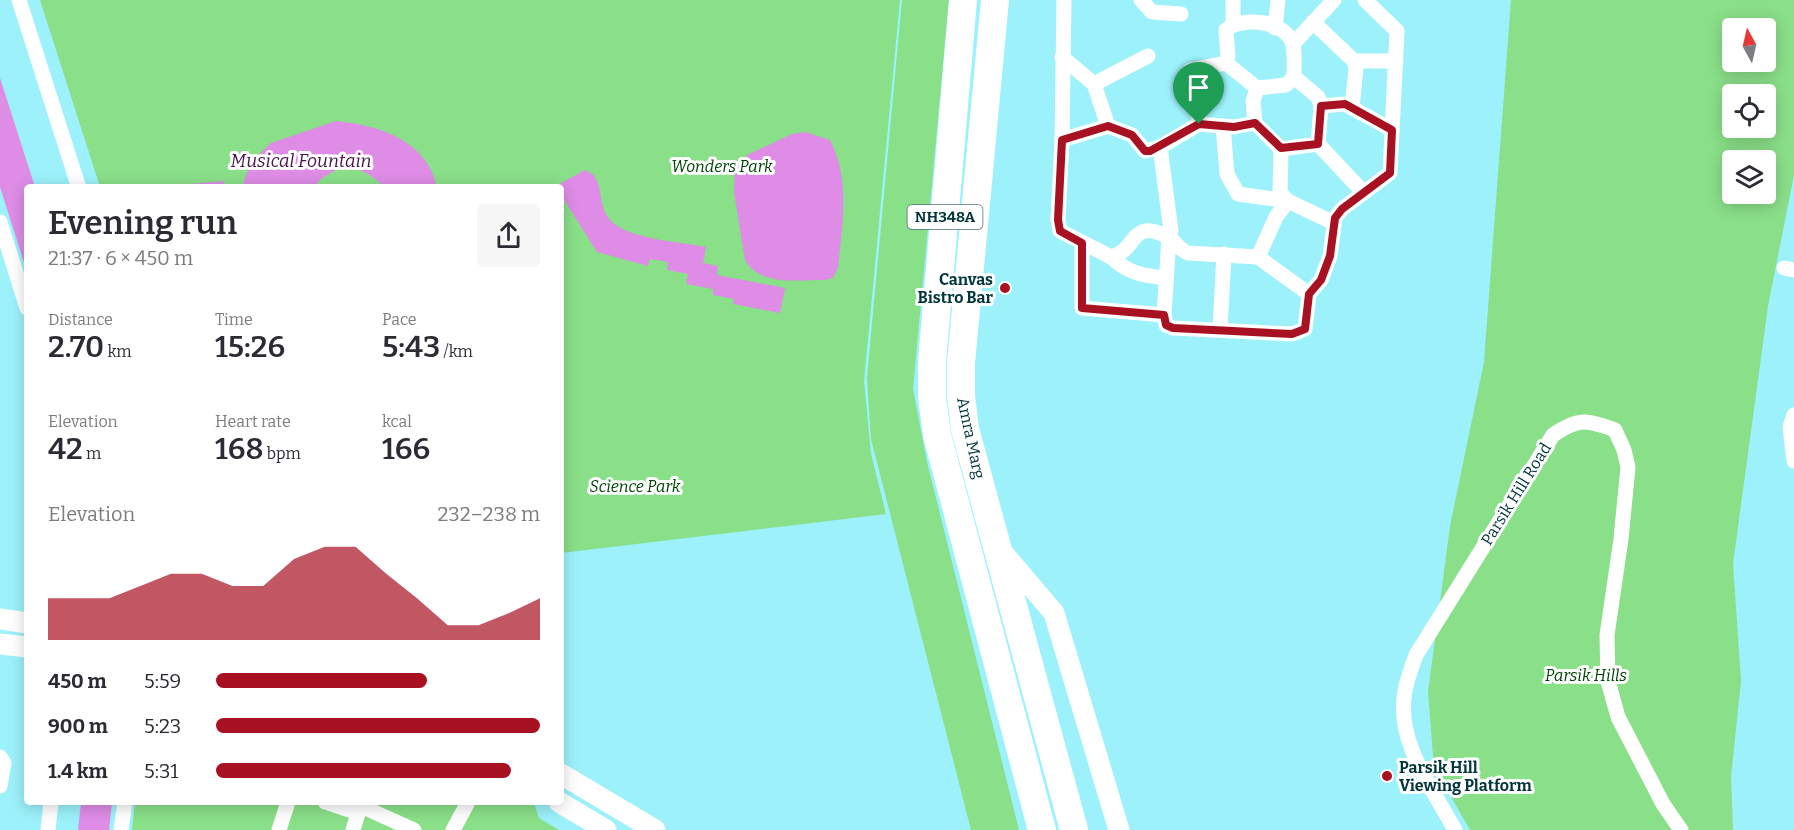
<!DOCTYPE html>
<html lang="en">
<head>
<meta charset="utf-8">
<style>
  :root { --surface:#fff; --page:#f7f7f7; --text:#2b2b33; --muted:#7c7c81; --accent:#a81122 }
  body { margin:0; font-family:Bitter,serif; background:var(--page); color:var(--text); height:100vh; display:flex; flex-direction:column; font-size:22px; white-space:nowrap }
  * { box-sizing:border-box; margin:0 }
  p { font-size:20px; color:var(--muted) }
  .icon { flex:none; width:33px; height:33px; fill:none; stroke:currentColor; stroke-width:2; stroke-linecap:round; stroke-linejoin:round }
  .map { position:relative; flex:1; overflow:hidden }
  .sheet { position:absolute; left:24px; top:184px; width:540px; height:621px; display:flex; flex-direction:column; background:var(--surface); border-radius:6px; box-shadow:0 3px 15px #0003 }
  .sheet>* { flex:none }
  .needle { width:39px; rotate:352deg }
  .tools { position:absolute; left:1722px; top:18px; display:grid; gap:12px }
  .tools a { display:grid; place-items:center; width:54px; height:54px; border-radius:6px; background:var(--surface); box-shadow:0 3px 15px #0003; font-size:30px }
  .pin { position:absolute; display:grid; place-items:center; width:51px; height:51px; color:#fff; margin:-62px -26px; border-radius:50% 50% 50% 0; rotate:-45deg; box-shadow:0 0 6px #0007 }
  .pin .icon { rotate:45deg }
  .round { display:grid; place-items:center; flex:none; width:63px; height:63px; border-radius:6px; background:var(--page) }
  .head { display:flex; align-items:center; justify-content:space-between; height:102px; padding:0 24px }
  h1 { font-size:33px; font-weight:600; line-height:45px }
  .metrics { display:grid; grid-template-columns:repeat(3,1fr); gap:9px; height:102px; padding:6px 24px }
  .metrics div { display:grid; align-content:center }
  .metrics b { font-size:30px; font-weight:600 }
  .metrics small { font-size:16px; font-weight:400 }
  .metrics p { font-size:16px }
  .chart { height:168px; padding:12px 24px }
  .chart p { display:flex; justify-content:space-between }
  .chart svg { width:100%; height:108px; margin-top:6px; fill:var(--accent); opacity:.7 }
  ul { padding:0 24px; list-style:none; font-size:20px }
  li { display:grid; grid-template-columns:96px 72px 1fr; align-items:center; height:45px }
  li i { height:15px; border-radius:8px; background:var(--accent) }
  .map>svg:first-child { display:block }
  .green { fill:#8adf89; fill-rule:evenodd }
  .water { fill:#de8ce6 }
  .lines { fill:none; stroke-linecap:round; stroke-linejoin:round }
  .street { stroke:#fff; stroke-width:15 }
  .secondary { stroke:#fff; stroke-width:21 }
  .highway { stroke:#fff; stroke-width:28 }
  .route-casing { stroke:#fff; stroke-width:12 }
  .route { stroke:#a81122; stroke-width:8 }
  .poi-dot { fill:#a81122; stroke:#fff; stroke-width:2 }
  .labels { text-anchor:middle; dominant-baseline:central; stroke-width:6; stroke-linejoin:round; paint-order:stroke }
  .shield { fill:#fff; stroke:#4c7275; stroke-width:1.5 }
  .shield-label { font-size:15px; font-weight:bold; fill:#00353a }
  .park-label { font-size:16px; font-style:italic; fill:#004407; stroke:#fff }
  .poi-label { font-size:16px; font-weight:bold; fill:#00353a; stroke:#fff; text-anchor:end }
  .street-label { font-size:16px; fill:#00353a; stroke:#fff }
  .water-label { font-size:18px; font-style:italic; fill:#47134c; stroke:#fff }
</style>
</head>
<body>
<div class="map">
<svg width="1794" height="830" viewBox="0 0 1794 830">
  <rect width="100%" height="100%" fill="#9cf1fa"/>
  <g class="green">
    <polygon points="40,0 900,0 864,381 871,454 886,514 561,553 561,188 100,187"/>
    <polygon points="902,0 949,0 913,389 927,462 1019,830 971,830 871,439 867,378"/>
    <path d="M1511,0H1794V175L1768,306L1733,564L1741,681L1731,777L1733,830H1470L1434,767L1428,692L1450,526L1484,362ZM1732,28H1766V62H1732ZM1732,94H1766V128H1732ZM1732,160H1766V194H1732Z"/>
    <polygon points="135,802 534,803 539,818 559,830 132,830"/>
  </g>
  <g class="water">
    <polygon points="0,78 35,187 27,188 27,272 0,187"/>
    <path d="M336,121C378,125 427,140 437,187H384C368,171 348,161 327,175C320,179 315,187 308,188C287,190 264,188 242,187L251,162L271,143Z"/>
    <path d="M805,132L830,140C851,180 842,226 838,268L833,278L825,280C799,280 759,286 745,260L734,192L735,169L747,155L792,134Z"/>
    <path d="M585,170C607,178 595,205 611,221C628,239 681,242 706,247L703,263L718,266L717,275L785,288L780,313L733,304L734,299L713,295V289L686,284L688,274L667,270L668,262L650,259L648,266L597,252L561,195V188L556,186Z"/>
    <polygon points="224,181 223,187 156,187"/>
    <polygon points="81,803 112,803 109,830 78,830"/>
  </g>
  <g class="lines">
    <g class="street">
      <polyline points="19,0 79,188"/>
      <path d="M1064,0L1062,140L1058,220L1060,231L1111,257C1138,250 1130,218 1166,236C1175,240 1178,249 1188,253L1258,257L1309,294L1321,280L1330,256L1335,218L1342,209L1390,173L1397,31L1365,0"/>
      <polyline points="1141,0 1152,12 1181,14"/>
      <polyline points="1313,22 1354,61 1356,68 1352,108"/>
      <polyline points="1233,24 1233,0"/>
      <polyline points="1275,28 1278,0"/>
      <polyline points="1293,44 1334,0"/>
      <path d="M1062,57L1094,84L1108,126L1132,135L1145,151L1160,147L1199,124C1202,105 1174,89 1190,70L1226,63L1228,56L1226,30C1242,16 1285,20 1293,44C1295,53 1294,67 1294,77L1286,85L1257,88L1226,63"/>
      <polyline points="1354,61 1396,61"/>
      <polyline points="1294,77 1318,97 1321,106"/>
      <polyline points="1094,84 1148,56"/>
      <polyline points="1257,88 1253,101 1255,123 1281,149 1318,144"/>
      <polyline points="1199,124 1234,127 1255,123"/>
      <polyline points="1223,126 1227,174 1238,194 1288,201"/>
      <polyline points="1062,140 1108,126"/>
      <polyline points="1160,147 1171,231 1169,237 1164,315 1166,325 1173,328 1292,334 1305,329 1309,294"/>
      <polyline points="1281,149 1280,193 1288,201 1334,223"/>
      <polyline points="1364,193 1318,144 1321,106 1345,104 1392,130"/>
      <polyline points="0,222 27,308"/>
      <polyline points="1082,243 1082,308 1164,315"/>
      <path d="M1111,257C1128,273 1143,276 1166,278"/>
      <polyline points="1258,257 1276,217 1288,201"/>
      <polyline points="1784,268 1794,270"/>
      <polyline points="1220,329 1224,254"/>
      <polyline points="1794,415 1790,427 1794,461"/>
      <polyline points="0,757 4,763 0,786"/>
      <polyline points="325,802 358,813"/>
      <polyline points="361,806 414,830"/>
      <polyline points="48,830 51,802"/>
      <polyline points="121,830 125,802"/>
      <polyline points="279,830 287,805"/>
      <polyline points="353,830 361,804"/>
      <polyline points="453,830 467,804"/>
      <path d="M1455,830C1433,789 1395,741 1405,691C1407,679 1412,667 1416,655L1553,435C1578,418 1587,419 1615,430L1624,450L1628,467L1621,539L1607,635L1608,681L1618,717L1663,804L1681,830"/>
    </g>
    <g class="secondary">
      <polyline points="1003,553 1054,613 1119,830"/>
      <polyline points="0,619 27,623"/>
      <polyline points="0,644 27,647"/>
      <polyline points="561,774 655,830"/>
      <polyline points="559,802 606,830"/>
    </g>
    <g class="highway">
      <polyline points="963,0 932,362 932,398 937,435 1042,830"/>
      <polyline points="995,0 961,363 961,396 965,429 1074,830"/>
    </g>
  </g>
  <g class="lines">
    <defs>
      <polygon id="route" points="1345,104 1392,130 1390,173 1342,209 1335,218 1330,256 1321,280 1309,294 1305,329 1292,334 1173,328 1166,325 1164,315 1082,308 1082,243 1060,231 1058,220 1062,140 1108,126 1132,135 1145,151 1150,151 1199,124 1234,127 1255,123 1281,148 1318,144 1321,106"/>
    </defs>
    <use href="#route" class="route-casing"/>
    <use href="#route" class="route"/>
  </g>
  <g class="poi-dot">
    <circle cx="1005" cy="288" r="6"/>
    <circle cx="1387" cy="776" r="6"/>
  </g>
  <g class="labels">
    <rect class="shield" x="907.5" y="205" width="75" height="24" rx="4.5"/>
    <g class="shield-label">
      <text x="945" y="217">NH348A</text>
    </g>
    <g class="park-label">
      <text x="722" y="166">Wonders Park</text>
      <text x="635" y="486">Science Park</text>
      <text x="1586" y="675">Parsik Hills</text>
    </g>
    <g class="poi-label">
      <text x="993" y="279">Canvas<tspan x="993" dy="18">Bistro Bar</tspan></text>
      <text x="1399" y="767" text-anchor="start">Parsik Hill<tspan x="1399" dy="18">Viewing Platform</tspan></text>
    </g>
    <g class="street-label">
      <text transform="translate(971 438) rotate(78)">Amra Marg</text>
      <text transform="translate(1516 494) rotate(-58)">Parsik Hill Road</text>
    </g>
    <g class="water-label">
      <text x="301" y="161">Musical Fountain</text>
    </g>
  </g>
</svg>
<div class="tools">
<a><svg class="needle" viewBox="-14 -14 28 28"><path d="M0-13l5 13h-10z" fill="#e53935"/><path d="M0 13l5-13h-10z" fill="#7c7c81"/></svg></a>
<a><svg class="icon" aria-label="locate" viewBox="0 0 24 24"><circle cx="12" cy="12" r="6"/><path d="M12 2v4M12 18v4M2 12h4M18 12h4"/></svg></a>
<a><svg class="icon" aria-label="layers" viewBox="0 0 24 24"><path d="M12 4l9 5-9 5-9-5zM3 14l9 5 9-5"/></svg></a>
</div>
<div class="pin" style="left:1199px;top:124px;background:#1e9e55"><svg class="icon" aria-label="arrive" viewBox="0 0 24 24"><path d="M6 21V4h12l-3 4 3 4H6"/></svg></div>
<section class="sheet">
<div class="head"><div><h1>Evening run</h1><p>21:37 · 6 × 450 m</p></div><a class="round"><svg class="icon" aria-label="share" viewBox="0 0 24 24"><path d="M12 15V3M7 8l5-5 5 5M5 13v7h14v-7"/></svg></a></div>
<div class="metrics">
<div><p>Distance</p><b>2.70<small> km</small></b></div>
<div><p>Time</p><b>15:26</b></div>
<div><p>Pace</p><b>5:43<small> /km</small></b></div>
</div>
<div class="metrics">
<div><p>Elevation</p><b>42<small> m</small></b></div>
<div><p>Heart rate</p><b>168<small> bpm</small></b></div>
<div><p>kcal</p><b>166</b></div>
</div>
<div class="chart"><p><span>Elevation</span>232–238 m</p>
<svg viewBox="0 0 160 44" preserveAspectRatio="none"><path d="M0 44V27L10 27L20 27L30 22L40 17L50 17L60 22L70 22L80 11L90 6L100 6L110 17L120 27L130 38L140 38L150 33L160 27V44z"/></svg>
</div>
<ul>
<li><b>450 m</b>5:59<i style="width:65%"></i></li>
<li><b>900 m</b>5:23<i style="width:100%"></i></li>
<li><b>1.4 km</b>5:31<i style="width:91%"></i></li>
</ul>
</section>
</div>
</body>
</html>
